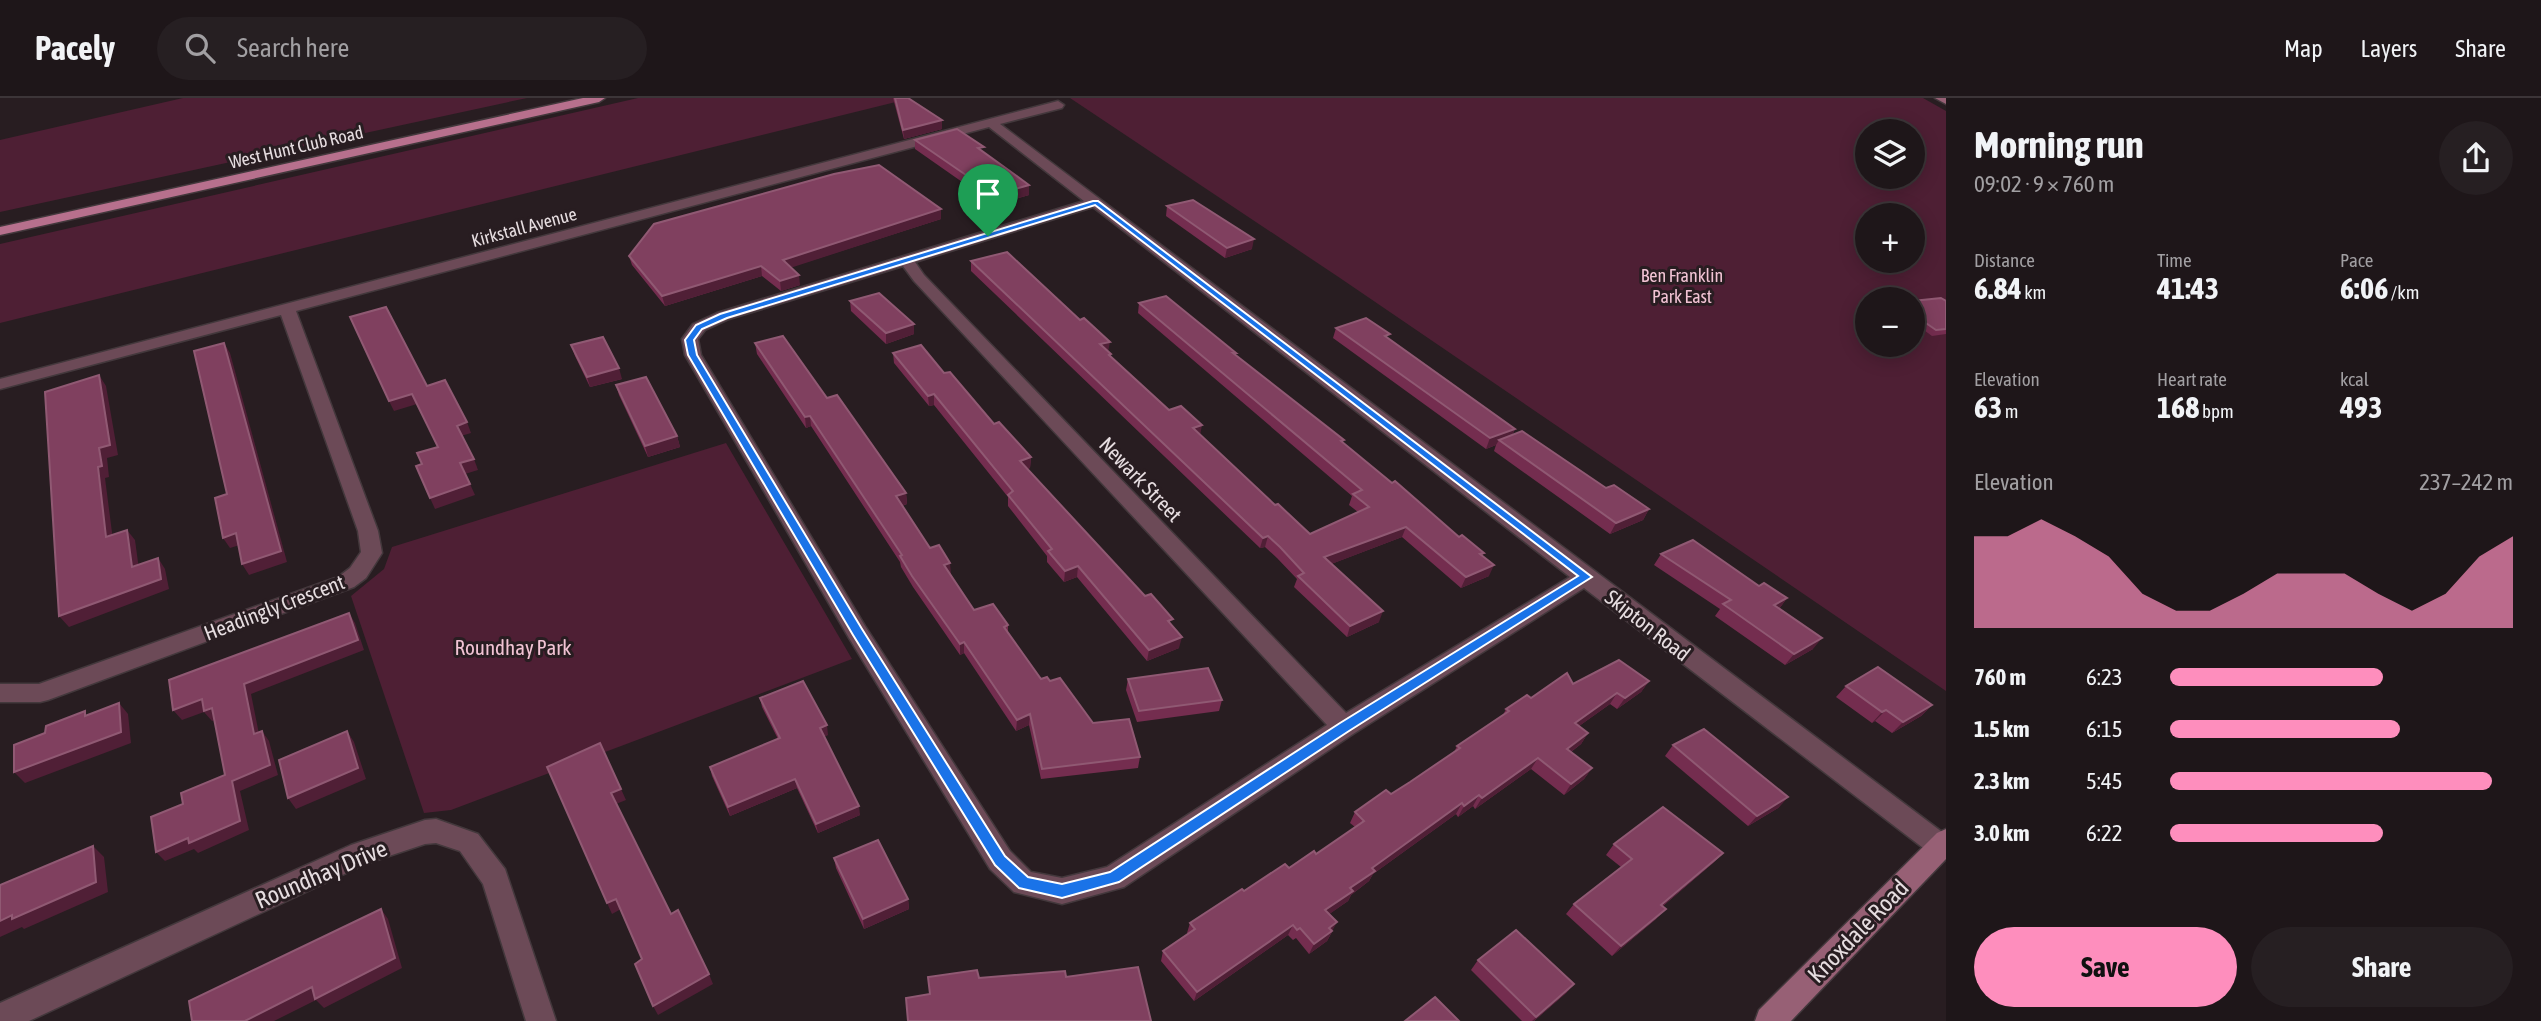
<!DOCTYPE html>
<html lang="en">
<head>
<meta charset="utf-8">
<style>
  :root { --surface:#1e1619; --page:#261f22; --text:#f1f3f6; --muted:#a19fa2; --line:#3c3538; --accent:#fe8ebd }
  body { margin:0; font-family:"Asap Condensed",sans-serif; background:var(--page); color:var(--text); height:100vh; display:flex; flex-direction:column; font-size:26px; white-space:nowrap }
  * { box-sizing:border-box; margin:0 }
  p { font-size:23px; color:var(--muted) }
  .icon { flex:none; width:38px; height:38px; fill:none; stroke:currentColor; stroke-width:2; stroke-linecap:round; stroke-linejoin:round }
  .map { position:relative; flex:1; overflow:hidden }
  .panel { display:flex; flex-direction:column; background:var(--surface); width:595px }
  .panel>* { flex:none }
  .buttons { position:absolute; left:1855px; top:21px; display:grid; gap:14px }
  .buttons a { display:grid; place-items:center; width:70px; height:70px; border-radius:50%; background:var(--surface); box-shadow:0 4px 18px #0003,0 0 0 2px var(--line); font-size:35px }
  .pin { position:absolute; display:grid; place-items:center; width:60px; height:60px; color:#fff; margin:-72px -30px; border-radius:50% 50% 50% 0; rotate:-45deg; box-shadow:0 0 7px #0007 }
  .pin .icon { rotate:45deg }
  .round { display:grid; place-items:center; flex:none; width:74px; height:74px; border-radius:37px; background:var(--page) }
  .headline { display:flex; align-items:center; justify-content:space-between; height:119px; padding:0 28px }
  h1 { font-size:38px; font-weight:700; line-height:52px }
  .stats { display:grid; grid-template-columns:repeat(3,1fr); gap:10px; height:119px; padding:7px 28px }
  .stats div { display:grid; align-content:center }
  .stats b { font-size:30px; font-weight:700 }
  .stats small { font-size:19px; font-weight:400 }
  .stats p { font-size:19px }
  .chart { height:196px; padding:14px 28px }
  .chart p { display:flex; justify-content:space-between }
  .chart svg { width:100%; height:126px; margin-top:7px; fill:var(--accent); opacity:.7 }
  .action { display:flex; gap:14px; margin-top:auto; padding:14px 28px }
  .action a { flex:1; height:80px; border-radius:42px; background:var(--accent); color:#111; font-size:28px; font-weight:700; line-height:80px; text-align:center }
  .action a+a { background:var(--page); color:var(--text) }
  ul { padding:0 28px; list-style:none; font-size:23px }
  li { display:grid; grid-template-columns:112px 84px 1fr; align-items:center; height:52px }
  li i { height:18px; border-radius:9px; background:var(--accent) }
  header { display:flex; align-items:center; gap:42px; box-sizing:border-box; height:98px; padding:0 35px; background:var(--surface); border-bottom:2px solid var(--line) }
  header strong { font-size:33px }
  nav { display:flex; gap:38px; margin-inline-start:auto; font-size:24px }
  .search { width:490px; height:63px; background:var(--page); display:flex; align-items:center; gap:18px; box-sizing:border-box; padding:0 24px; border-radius:38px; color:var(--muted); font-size:26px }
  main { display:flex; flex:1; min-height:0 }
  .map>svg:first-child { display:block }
  .green { fill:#4e1f34; fill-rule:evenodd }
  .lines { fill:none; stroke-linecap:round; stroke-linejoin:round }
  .street-casing { stroke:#43383c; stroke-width:3 }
  .secondary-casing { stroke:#43383c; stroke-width:3 }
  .primary-casing { stroke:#43383c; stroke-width:3 }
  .street { fill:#6c4a57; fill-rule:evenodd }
  .secondary { fill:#976075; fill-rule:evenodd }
  .primary { fill:#b7708d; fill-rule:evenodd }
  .wall { fill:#742d4f }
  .shaded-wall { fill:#501f36 }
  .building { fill:#80405f; stroke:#905973; stroke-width:2 }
  .route { fill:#1a73e8; stroke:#fff; stroke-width:2; fill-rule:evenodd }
  .labels { text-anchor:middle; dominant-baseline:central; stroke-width:6; stroke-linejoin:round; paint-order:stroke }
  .far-street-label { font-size:18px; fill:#e6dde0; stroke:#281d21 }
  .far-park-label { font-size:18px; fill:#f2c3d4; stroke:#281d21 }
  .street-label { font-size:21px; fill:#e6dde0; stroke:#281d21 }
  .park-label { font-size:21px; fill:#f2c3d4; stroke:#281d21 }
  .near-street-label { font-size:24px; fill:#e6dde0; stroke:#281d21 }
</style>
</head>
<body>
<header>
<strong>Pacely</strong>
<div class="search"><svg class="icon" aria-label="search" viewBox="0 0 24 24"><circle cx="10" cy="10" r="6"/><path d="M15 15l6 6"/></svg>Search here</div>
<nav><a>Map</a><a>Layers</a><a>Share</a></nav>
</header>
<main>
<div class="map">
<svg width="1946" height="923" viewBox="0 0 1946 923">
  <rect width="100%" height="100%" fill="#281d21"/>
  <g class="green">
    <polygon points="183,0 527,0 0,114 0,42"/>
    <polygon points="638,0 912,0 0,225 0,146"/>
    <path d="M1070,0H1923L1946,13V593L1340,180ZM1867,33H1913V79H1867ZM1867,117H1913V163H1867ZM1867,201H1913V247H1867Z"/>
    <polygon points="726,345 852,561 451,712 424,715 351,498 384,471 392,449"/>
  </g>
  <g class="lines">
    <defs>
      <g id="street">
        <path d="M1058,3L1064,7L1062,10L1000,26L1946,737V758L1940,760L1931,756L1584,490L1353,636L1124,789L1062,806L1014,794L990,771L849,540L685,257L682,241L693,226L717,215L1084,103L989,29L296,213L378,433L382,455L366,480L354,489L48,602L40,604H0V586H39L338,479L350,470L361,454L358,433L281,217L0,291V281ZM1093,109L1570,479L1346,615L924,177L915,164ZM903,168L914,183L1327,627L1107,769L1062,780L1031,774L1010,753L865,528L701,257L698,241L705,232L729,221Z"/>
        <polygon points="436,721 478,736 505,771 556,923 526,923 483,786 460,753 436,745 425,746 368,765 29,923 0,923 0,905 351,747 425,722"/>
      </g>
      <g id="secondary">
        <polygon points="1935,0 1946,0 1946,6"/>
        <polygon points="1946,731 1946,761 1791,923 1755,923 1759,912 1937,735"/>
      </g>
      <polygon id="primary" points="583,0 605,0 599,4 0,137 0,129"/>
    </defs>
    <use href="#street" class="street-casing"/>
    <use href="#secondary" class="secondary-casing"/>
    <use href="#primary" class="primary-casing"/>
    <use href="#street" class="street"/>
    <use href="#secondary" class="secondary"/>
    <use href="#primary" class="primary"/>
  </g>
  <g class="wall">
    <polygon points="893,0 908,0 942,22 942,31 904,41"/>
    <polygon points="915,42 983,55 1029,87 1029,97 995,107 915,51"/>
    <polygon points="1167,108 1252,151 1225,160 1166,118"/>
    <polygon points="941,111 941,121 791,169 800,187 781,193 762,178 665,208 632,167 629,158"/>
    <polygon points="971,163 1108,254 1111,256 1111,259 1169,312 1200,337 1275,407 1310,436 1358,414 1349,407 1352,398 1138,215 1139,205 1236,255 1235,257 1459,439 1484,455 1482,458 1489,478 1461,490 1402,439 1331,466 1379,524 1347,539 1294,489 1297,481 1277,460 1265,449 1260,450 971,173"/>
    <polygon points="850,203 914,236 886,246 851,213"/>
    <polygon points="1913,203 1946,203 1946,236 1932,238 1913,224"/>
    <polygon points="1336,230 1389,241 1515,331 1512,337 1606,390 1649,411 1643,422 1610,436 1494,353 1496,347 1486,351 1333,240"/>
    <polygon points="755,245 827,300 906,395 907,406 902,408 930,450 950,465 950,476 974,512 1008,527 1008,534 1041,581 1050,583 1093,625 1140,659 1138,670 1041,681 1029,627 1016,633 964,555 960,557 913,489 901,469 900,464 811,328 806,330 757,256"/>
    <polygon points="571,247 622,281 590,289 575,258"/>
    <polygon points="893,255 944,275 994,326 1031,359 1030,370 1027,371 1172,528 1179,550 1147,563 1077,479 1064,484 1047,464 1047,458 1008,408 1008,399 934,307 929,308 894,265"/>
    <polygon points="616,287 677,338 680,349 648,359 619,297"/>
    <polygon points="1661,456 1759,488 1787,500 1779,511 1813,551 1785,567 1715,518 1720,511 1654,467"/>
    <polygon points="1128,581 1222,602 1219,613 1137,624 1126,592"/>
    <polygon points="1649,583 1641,594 1617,611 1610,606 1579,628 1588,635 1581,646 1571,654 1592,670 1584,681 1564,697 1531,671 1475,711 1473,708 1458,719 1456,716 1373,776 1369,783 1351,797 1348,803 1329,816 1332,834 1327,843 1309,856 1296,840 1293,842 1288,837 1194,903 1161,863 1163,853 1188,836 1187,835 1190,825 1244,793 1316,756 1355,729 1350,725 1355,714 1391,696 1410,684 1454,654 1457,648 1503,617 1506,611 1531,600 1573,586"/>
    <polygon points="1846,588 1932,607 1921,618 1892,635 1875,623 1872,625 1836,599"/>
    <polygon points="760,600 828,637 824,638 860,717 818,735 797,690 730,718 712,678 710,669 778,641 762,609"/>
    <polygon points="1673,647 1788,699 1778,710 1748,728 1665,658"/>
    <polygon points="1614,746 1723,755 1713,765 1663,808 1656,821 1612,858 1566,816 1574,806 1621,769 1606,757"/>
    <polygon points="834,760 908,801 909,811 864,831 836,770"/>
    <polygon points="1478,862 1574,886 1566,895 1534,923 1522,923 1471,872"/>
  </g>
  <g class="shaded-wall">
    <polygon points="942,22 942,31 904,41 903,32"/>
    <polygon points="1029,87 1029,97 995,107 995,97"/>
    <polygon points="941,111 941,121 784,172 783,162"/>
    <polygon points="1254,141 1252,151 1225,160 1227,150"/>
    <polygon points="761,168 762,178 665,208 662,198"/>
    <polygon points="799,177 800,187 781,193 780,183"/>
    <polygon points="914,226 914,236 886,246 886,235"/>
    <polygon points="1110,244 1108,254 1100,246"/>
    <polygon points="224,245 230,255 287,464 249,477 242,466"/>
    <polygon points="619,270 622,281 590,289 587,279"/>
    <polygon points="99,277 106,288 118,357 107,360 109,379 105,380 114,450 106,439 98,369 99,350"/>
    <polygon points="412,296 417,306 394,313 389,303"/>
    <polygon points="934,296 934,307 929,308 928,298"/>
    <polygon points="810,318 811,328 806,330 805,319"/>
    <polygon points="467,324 471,335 461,338 457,328"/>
    <polygon points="1202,327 1200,338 1193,330"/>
    <polygon points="1515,331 1510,342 1499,342 1496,347 1486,351 1490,340"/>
    <polygon points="677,338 680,349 648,359 645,348"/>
    <polygon points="1031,359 1030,370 1019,374 1020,363"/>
    <polygon points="474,361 478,372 465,376 460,365"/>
    <polygon points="470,386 475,397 435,411 430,400"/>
    <polygon points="906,395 907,406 897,409 896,398"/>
    <polygon points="1649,411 1643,422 1610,436 1616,425"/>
    <polygon points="1406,429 1402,439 1321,470 1324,459"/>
    <polygon points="127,432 135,442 140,479 132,469"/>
    <polygon points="236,435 243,446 230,450 223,440"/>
    <polygon points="1268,438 1265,449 1260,450 1263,440"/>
    <polygon points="158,460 165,471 169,491 69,529 59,518"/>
    <polygon points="950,465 951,476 944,478 944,467"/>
    <polygon points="1494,467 1489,478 1461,490 1466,479"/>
    <polygon points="1078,468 1077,479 1064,484 1065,473"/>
    <polygon points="1787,500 1779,511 1774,507"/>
    <polygon points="1383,513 1379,524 1347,539 1350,528"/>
    <polygon points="349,515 355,525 364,552 251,596 261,646 254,636 244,586"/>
    <polygon points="1182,539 1179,550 1147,563 1149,552"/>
    <polygon points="1822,540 1813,551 1785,567 1794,556"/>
    <polygon points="964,544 964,555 960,557 960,546"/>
    <polygon points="1649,583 1641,594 1617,611 1625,600"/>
    <polygon points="1617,595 1610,606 1568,636 1575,625"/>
    <polygon points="202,601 212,610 220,620 212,623 204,614 182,622 173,612"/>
    <polygon points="119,605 128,616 131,645 25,685 14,674"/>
    <polygon points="1932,607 1921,618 1892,635 1903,624"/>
    <polygon points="1886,612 1875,623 1872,625 1882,614"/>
    <polygon points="1030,616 1029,627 1016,633 1017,622"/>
    <polygon points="827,627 828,637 821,639 820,630"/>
    <polygon points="262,633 269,643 278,677 240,693 249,732 198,755 194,751 165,763 156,754 188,740 232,683"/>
    <polygon points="347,633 354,644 366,681 296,711 288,700"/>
    <polygon points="1588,635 1581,646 1560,662 1567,651"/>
    <polygon points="1538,660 1531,671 1475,711 1482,700"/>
    <polygon points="1592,670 1584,681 1564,697 1571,686"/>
    <polygon points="795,681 797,690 730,718 728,709"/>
    <polygon points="621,691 626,702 616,706 611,695"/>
    <polygon points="1479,697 1473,708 1458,719 1464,708"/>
    <polygon points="1788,699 1778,710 1748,728 1757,718"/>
    <polygon points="1462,705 1456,716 1373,776 1369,783 1351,797 1348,803 1321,822 1325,812 1372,770"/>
    <polygon points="859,708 860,717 818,735 816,726"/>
    <polygon points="93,748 104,759 108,794 24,831 22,829 0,839 0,823"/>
    <polygon points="1723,755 1713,765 1652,817 1661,807"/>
    <polygon points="616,801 621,811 612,816 607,805"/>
    <polygon points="908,801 909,811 864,831 863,821"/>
    <polygon points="381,811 388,821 402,870 324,910 316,902 274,923 245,923 312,889"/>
    <polygon points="1666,811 1656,821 1612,858 1621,848"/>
    <polygon points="1337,824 1327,843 1309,856 1314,846 1329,830"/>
    <polygon points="1293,827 1288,837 1194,903 1197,894"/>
    <polygon points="709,876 713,886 658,917 653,908"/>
    <polygon points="1574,886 1566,895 1534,923 1532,923"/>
  </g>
  <g class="building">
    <polygon points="895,0 908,0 942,22 903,32"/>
    <polygon points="957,31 984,49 978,50 1029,87 995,97 915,42"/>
    <polygon points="879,67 941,111 783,162 799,177 780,183 761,168 662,198 629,158 654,126 834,76"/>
    <polygon points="1193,102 1254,141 1227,150 1167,108"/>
    <polygon points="1007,154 1080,222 1084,220 1110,244 1100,246 1111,256 1109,257 1169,312 1181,308 1202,327 1193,330 1275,407 1278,406 1310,436 1369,409 1353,396 1362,392 1139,205 1166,198 1236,255 1233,255 1344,342 1341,343 1392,385 1395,383 1459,439 1462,437 1484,455 1480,456 1494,467 1466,479 1406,429 1324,459 1383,513 1350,528 1298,478 1304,475 1280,449 1268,438 1263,440 971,163"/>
    <polygon points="879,195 914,226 886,235 850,203"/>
    <polygon points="1941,200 1946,203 1946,231 1936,232 1913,216 1913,203"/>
    <polygon points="386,209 427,288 445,282 467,324 457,328 474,361 460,365 470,386 430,400 416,368 422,366 417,355 438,349 412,296 389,303 350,219"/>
    <polygon points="1366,220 1390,236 1385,238 1515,331 1490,340 1336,230"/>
    <polygon points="783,238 827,300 837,297 906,395 896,398 930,450 939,447 950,465 944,467 974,512 993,506 1008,527 1004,529 1041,581 1047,579 1050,583 1060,580 1093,625 1129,621 1140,659 1042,671 1030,616 1017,622 964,544 960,546 912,478 900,458 902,457 810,318 805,319 755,245"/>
    <polygon points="603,239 619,270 587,279 571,247"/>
    <polygon points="224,245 281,453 242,466 236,435 223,440 215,400 227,396 194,253"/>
    <polygon points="921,247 944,275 950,274 994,326 999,324 1031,359 1020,363 1145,498 1151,496 1173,521 1168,523 1182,539 1149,552 1078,468 1065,473 1048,453 1052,451 1008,397 1013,393 934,296 928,298 893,255"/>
    <polygon points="99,277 110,347 99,350 102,368 98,369 106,439 127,432 132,469 158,460 161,481 59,518 45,294"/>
    <polygon points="646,279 677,338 645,348 616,287"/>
    <polygon points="1522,333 1606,390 1614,387 1649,411 1616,425 1499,342"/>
    <polygon points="1693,442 1759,488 1764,485 1787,500 1774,507 1822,540 1794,556 1723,506 1731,502 1661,456"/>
    <polygon points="349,515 358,542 244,586 254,636 262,633 270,667 232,683 240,723 189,745 188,740 156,754 151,719 183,706 181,695 225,677 212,610 204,613 202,601 173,612 169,582"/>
    <polygon points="1619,562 1649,583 1625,600 1617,595 1575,625 1588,635 1567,651 1592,670 1571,686 1538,660 1482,700 1479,697 1464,708 1462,705 1372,770 1375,773 1350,790 1353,793 1325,812 1337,824 1329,830 1332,833 1314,846 1300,830 1297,832 1293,827 1197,894 1163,853 1195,831 1190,825 1242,791 1244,793 1285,766 1289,770 1314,753 1316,756 1364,723 1355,714 1386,692 1391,696 1410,684 1460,650 1457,648 1509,613 1506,611 1527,597 1531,600 1567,575 1573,586"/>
    <polygon points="1878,569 1932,607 1903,624 1886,612 1882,614 1846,588"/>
    <polygon points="1208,570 1222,602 1139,613 1128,581"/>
    <polygon points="803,583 827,627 820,630 859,708 816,726 795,681 728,709 710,669 780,640 760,600"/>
    <polygon points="119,605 121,634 14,674 14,647 45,635 46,628 85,613 85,618"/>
    <polygon points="1704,631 1788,699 1757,718 1673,647"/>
    <polygon points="347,633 358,670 288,700 279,662"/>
    <polygon points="600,645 621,691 611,695 671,816 678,812 709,876 653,908 635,866 642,861 616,801 607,805 547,669"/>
    <polygon points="1663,709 1723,755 1661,807 1666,811 1621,848 1574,806 1632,761 1614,746"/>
    <polygon points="878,742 908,801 863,821 834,760"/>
    <polygon points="93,748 96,784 12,821 12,817 0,823 0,787"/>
    <polygon points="381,811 395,860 315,901 312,889 245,923 192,923 189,903"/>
    <polygon points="1516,832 1574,886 1536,919 1478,862"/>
    <polygon points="1138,869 1151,923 908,923 906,900 930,896 928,879 977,872 979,880 1065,873 1066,879"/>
    <polygon points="1435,899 1459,923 1405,923"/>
  </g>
  <path class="route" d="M1093,103H1098L1592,479L1349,633L1119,784L1062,800L1019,790L995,767L853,537L688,257L685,242L696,227L720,216ZM1095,107L1578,478L1340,625L1110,774L1062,786L1028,779L1005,758L862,531L697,257L694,242L702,231L727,220Z"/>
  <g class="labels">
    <g class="far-street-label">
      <text transform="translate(296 49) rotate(-13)">West Hunt Club Road</text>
      <text transform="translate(524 129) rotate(-15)">Kirkstall Avenue</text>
    </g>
    <g class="far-park-label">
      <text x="1682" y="177">Ben Franklin<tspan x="1682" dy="21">Park East</tspan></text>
    </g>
    <g class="street-label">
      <text transform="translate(1141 381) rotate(46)">Newark Street</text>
      <text transform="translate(274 509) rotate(-21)">Headingly Crescent</text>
      <text transform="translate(1648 527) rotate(38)">Skipton Road</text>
    </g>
    <g class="park-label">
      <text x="513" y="549">Roundhay Park</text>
    </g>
    <g class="near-street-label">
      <text transform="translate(321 776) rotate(-23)">Roundhay Drive</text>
      <text transform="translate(1858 833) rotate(-46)">Knoxdale Road</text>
    </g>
  </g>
</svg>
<div class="buttons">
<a><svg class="icon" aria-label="layers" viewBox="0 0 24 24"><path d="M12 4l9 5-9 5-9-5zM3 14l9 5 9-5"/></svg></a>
<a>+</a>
<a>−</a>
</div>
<div class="pin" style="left:988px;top:138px;background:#1e9e55"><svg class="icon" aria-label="arrive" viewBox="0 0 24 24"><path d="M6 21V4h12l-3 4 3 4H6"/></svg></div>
</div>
<section class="panel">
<div class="headline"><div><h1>Morning run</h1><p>09:02 · 9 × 760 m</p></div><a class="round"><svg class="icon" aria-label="share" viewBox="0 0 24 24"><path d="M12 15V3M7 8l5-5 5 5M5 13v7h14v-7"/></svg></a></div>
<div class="stats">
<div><p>Distance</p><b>6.84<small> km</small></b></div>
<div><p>Time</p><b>41:43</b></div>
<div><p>Pace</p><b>6:06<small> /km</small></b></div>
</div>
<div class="stats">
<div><p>Elevation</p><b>63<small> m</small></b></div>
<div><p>Heart rate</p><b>168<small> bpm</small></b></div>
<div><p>kcal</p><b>493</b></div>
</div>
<div class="chart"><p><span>Elevation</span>237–242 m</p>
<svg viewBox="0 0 160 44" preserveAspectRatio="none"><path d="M0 44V12L10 12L20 6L30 12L40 19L50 32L60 38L70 38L80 32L90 25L100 25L110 25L120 32L130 38L140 32L150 19L160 12V44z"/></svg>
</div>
<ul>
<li><b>760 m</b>6:23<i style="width:62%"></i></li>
<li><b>1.5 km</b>6:15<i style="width:67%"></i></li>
<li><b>2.3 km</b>5:45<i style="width:94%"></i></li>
<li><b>3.0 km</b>6:22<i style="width:62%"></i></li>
</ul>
<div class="action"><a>Save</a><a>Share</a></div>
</section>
</main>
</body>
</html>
